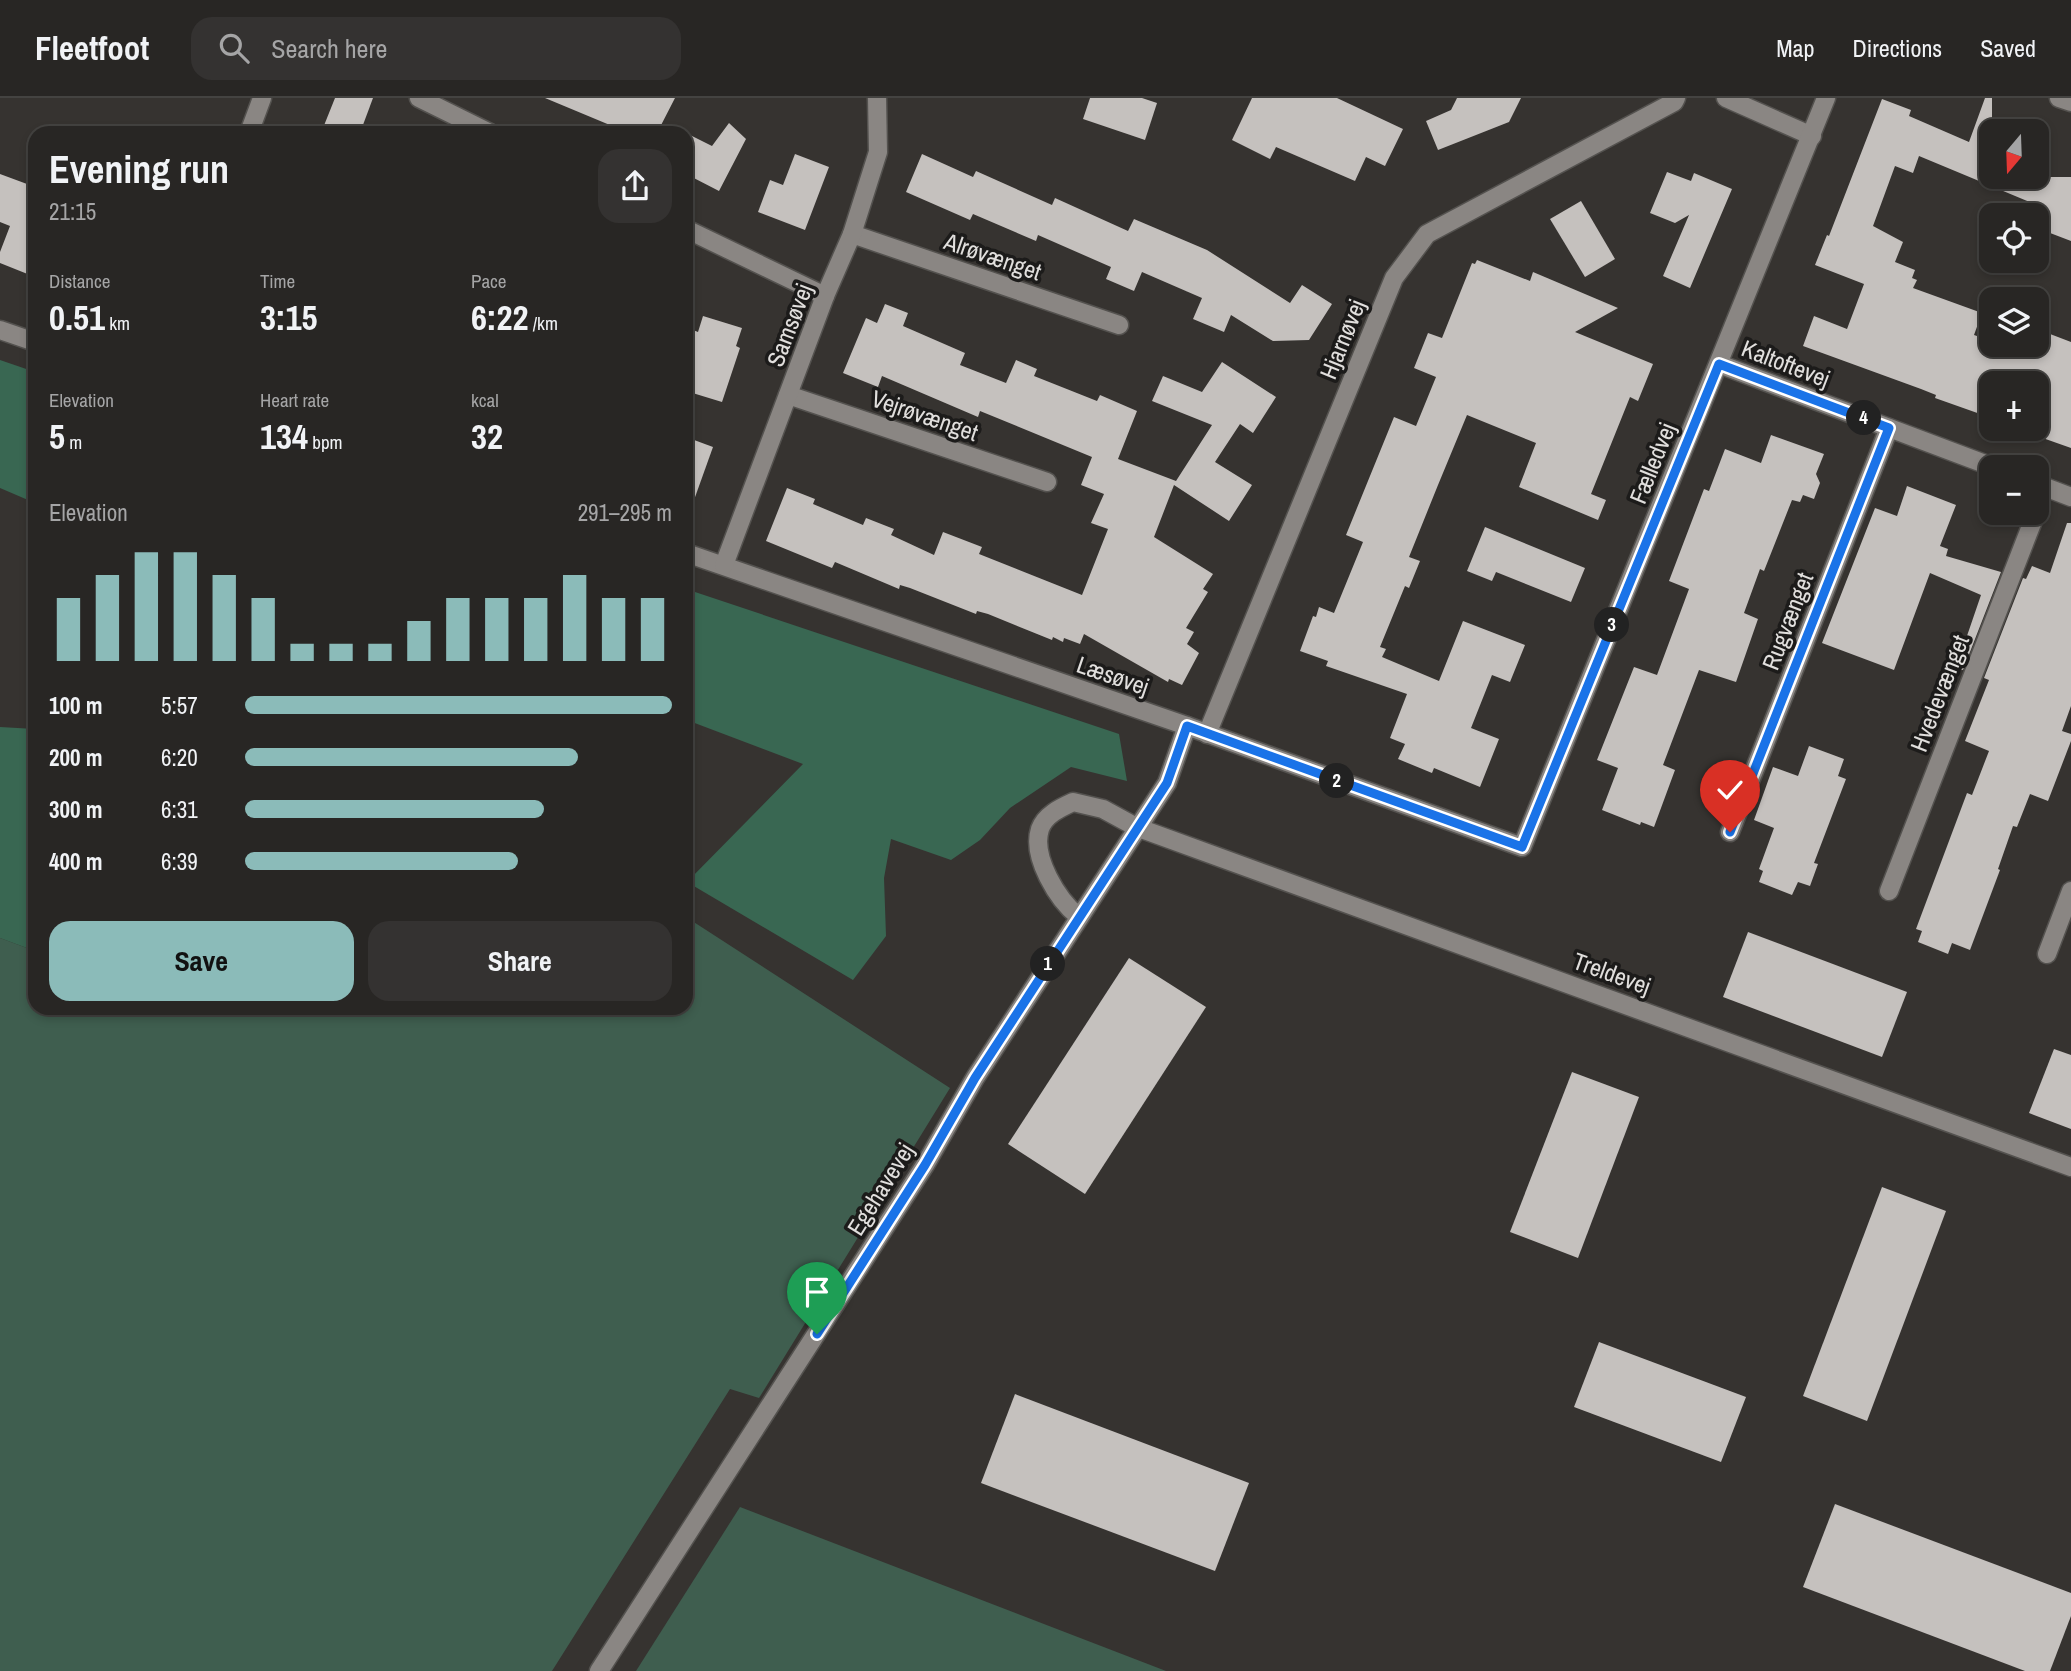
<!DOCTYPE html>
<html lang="en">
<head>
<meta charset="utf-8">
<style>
  :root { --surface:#282624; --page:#343231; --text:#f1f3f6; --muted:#a5a5a6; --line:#444341; --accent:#8bbbb9 }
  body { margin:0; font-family:"Archivo Narrow",sans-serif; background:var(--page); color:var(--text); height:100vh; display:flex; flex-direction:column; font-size:26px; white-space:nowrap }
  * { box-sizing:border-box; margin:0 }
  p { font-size:23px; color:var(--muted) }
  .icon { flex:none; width:38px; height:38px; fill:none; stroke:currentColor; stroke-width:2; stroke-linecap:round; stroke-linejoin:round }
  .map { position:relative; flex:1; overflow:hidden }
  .details { position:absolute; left:28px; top:28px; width:665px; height:889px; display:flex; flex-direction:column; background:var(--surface); border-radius:21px; box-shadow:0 4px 10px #0003,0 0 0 2px var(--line) }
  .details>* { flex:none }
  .needle { width:46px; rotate:199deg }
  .controls { position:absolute; left:1979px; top:21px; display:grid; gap:14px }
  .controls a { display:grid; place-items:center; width:70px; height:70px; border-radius:14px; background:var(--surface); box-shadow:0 4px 10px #0003,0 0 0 2px var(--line); font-size:35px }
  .pin { position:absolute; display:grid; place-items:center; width:60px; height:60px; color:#fff; margin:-72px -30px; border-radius:50% 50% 50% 0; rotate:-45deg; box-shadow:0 0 7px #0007 }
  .pin .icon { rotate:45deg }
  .km { position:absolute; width:35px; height:35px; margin:-18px; border-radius:50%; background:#222; color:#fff; font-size:19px; line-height:35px; text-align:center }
  .round { display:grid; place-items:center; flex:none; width:74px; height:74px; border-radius:21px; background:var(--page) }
  .summary { display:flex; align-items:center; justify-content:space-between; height:119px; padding:0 21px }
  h1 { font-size:38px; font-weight:700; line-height:52px }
  .metrics { display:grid; grid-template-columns:repeat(3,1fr); gap:10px; height:119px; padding:7px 21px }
  .metrics div { display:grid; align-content:center }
  .metrics b { font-size:35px; font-weight:700 }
  .metrics small { font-size:19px; font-weight:400 }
  .metrics p { font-size:19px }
  .chart { height:196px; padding:14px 21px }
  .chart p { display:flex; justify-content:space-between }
  .chart svg { width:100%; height:126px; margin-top:7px; stroke:var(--accent); stroke-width:6 }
  .primary-button { display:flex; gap:14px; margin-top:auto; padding:14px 21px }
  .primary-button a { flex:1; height:80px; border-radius:21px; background:var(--accent); color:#111; font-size:28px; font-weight:700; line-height:80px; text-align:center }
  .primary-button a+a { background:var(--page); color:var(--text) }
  ul { padding:0 21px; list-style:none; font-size:23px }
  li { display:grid; grid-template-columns:112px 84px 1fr; align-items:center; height:52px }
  li i { height:18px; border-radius:9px; background:var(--accent) }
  header { display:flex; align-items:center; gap:42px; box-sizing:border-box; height:98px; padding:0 35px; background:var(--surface); border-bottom:2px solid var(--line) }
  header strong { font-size:33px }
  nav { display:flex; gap:38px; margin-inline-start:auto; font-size:24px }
  .search { width:490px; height:63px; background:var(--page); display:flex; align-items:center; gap:18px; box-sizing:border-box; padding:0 24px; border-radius:21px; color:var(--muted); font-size:26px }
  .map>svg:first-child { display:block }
  .green { fill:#3f5e4f }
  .forest { fill:#396752 }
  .building { fill:#c5c1be }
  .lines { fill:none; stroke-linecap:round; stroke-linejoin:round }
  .minor-casing { stroke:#54524f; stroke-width:21 }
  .minor { stroke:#8a8683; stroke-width:18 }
  .route-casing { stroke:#fff; stroke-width:14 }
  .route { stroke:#1a73e8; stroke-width:9 }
  .labels { text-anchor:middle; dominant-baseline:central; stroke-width:7; stroke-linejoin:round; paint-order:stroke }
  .street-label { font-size:24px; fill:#e1dfdd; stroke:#1c1b1a }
</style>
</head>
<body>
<header>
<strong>Fleetfoot</strong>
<div class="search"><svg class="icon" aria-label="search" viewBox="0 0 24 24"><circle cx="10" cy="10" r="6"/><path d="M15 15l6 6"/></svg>Search here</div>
<nav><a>Map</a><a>Directions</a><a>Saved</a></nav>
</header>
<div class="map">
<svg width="2071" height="1573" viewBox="0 0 2071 1573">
  <rect width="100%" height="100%" fill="#363330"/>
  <g class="green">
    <polygon points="686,819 950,990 759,1300 730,1291 552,1573 0,1573 0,840 35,853 35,910 686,910"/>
    <polygon points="740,1409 1166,1573 636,1573"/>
  </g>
  <g class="forest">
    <polygon points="0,262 35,274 35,405 0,390"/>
    <polygon points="686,491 1119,636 1127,683 1071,669 1010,710 980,742 951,762 891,741 884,780 886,838 853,882 687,784 803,666 692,624 686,625"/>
    <polygon points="0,629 35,631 35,853 0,840"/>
  </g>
  <g class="building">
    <polygon points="335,0 373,0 360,35 321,35"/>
    <polygon points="545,0 675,0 657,35 614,35 617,30"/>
    <polygon points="1090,0 1142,0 1157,5 1145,42 1083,21"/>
    <polygon points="1252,0 1337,0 1403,31 1385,68 1366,59 1355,83 1276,49 1270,61 1232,42"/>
    <polygon points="1457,0 1521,0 1509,24 1438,52 1426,23 1451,12"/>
    <polygon points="1985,0 1992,0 1992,79 2071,79 2071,143 2037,130 2037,117 2027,117 2032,105 1919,58 1913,75 1895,68 1873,128 1903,144 1895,164 1915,172 1912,180 1917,182 1913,190 1982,215 1974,237 1992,243 1992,247 2037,247 2037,231 2071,244 2071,350 2037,338 2037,285 1992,285 1992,294 1983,317 1935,300 1936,297 1921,291 1803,248 1814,218 1847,231 1864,186 1815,167 1827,137 1829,138 1882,1 1911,12 1909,18 1969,44"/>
    <polygon points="729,25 746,41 719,93 686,76 686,35 712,48"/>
    <polygon points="795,56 829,69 805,132 758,114 770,82 783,87"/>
    <polygon points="922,56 973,79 976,73 1052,107 1055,100 1128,133 1134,121 1207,152 1290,205 1302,187 1332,206 1309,242 1273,243 1231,217 1224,234 1193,221 1202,200 1142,174 1134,193 1106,181 1111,169 1038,137 1036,143 973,116 970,122 906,94"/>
    <polygon points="33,69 35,69 35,179 0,165 0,154 10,128 0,124 0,76 27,86"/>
    <polygon points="1667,74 1691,83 1694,75 1732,91 1690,190 1663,178 1689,117 1675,125 1650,115"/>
    <polygon points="1581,103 1615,161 1585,179 1550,121"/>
    <polygon points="1477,162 1530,183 1533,174 1618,210 1575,234 1653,266 1638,303 1630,299 1591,396 1606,402 1598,422 1519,389 1536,345 1467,317 1438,387 1409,459 1420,463 1409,490 1405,488 1380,549 1386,551 1382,559 1439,583 1463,523 1525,547 1510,584 1492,577 1471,630 1499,641 1480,689 1434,670 1432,675 1398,661 1405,646 1390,640 1407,596 1326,568 1328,563 1300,553 1313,518 1316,519 1319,509 1334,515 1363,444 1346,437 1394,319 1416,328 1436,279 1414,270 1428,235 1442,240 1472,165 1475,166"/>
    <polygon points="885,206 908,215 903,228 965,255 960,267 1006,285 1016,262 1037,271 1034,278 1097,303 1100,297 1137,313 1118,361 1176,383 1212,327 1152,303 1163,278 1202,294 1222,264 1276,299 1253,335 1240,326 1215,364 1252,387 1229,423 1174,387 1154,439 1213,476 1203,491 1208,494 1186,530 1194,534 1187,546 1199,555 1182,587 1169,581 1168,584 1084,536 1080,546 1064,540 1063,544 1053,539 1052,542 988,516 977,513 976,516 910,490 900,487 899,491 835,464 832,470 766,443 787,390 815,401 813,406 863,427 866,420 894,431 891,437 934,457 943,434 982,449 979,456 1082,497 1108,431 1091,425 1104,396 1081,387 1092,359 980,313 978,319 882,278 878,289 843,275 866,220 877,225"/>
    <polygon points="703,218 742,230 736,248 740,250 722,304 686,293 686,253 693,232 698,234"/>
    <polygon points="1771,337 1824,356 1816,376 1820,385 1814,401 1803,397 1800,404 1792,402 1764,473 1760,471 1744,515 1758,521 1736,584 1699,572 1663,667 1675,672 1654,729 1641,724 1640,727 1602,712 1618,670 1597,662 1634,569 1657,577 1689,491 1669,483 1704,391 1709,393 1725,351 1761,365"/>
    <polygon points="686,339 713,349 689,416 686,416"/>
    <polygon points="1907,388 1956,407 1940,448 1948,451 1946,458 2001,474 1963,572 1956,570 1981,497 1930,475 1894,572 1822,545 1875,410 1897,418"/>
    <polygon points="2067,425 2071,425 2071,608 2062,633 2071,636 2071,643 2048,703 2030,696 2017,729 2013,728 1998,771 2000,772 1970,852 1952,845 1948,856 1918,844 1922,833 1916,831 1967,695 1972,697 1989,653 1965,643 1989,582 1984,580 2023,480 2026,481 2032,468 2050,475"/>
    <polygon points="1485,429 1585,470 1571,504 1496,474 1492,483 1467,473"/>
    <polygon points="1809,648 1844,661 1838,678 1846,681 1814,765 1818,766 1810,788 1798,784 1792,797 1759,784 1763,773 1759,771 1774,730 1754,722 1773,669 1798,678"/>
    <polygon points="1748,834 1907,894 1882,959 1723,899"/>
    <polygon points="1129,860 1206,909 1085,1096 1008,1046"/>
    <polygon points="2054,951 2071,957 2071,1031 2029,1015"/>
    <polygon points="1572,974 1639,999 1578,1160 1510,1134"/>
    <polygon points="1882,1089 1946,1113 1867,1323 1803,1298"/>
    <polygon points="1599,1244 1746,1299 1721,1364 1574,1309"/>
    <polygon points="1015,1296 1249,1385 1215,1473 981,1385"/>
    <polygon points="1835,1406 2071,1495 2071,1518 2050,1573 2025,1573 1803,1489"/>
  </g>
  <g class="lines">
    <defs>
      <g id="minor">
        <polyline points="419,0 490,35"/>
        <polyline points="1726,0 1812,38"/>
        <polyline points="2059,0 2071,4"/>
        <polyline points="249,35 262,0"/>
        <polyline points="686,131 825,198"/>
        <polyline points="852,136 1119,227"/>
        <polyline points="0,232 35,244"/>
        <polyline points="1719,266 1993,369"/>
        <polyline points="788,297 1047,384"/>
        <polyline points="2037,386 2071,399"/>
        <polyline points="686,455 1187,628 1522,749 1826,0"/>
        <polyline points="724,467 825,198 852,136 878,54 877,0"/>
        <polyline points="1207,636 1394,180 1427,136 1674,4 1676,0"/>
        <polyline points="1730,734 1889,330"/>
        <polyline points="1889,793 2036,415"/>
        <path d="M1078,818C1058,802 1031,759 1040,731C1045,717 1060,710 1073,704L1103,711L1136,729L2071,1069"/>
        <polyline points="2047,856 2071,793"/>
        <polyline points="599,1573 925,1067 975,980 1167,685 1187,628"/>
      </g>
    </defs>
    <use href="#minor" class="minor-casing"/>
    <use href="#minor" class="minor"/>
  </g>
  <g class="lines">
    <defs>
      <polyline id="route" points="817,1236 925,1067 975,980 1167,685 1187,628 1522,749 1719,266 1889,330 1730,734"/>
    </defs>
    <use href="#route" class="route-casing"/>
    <use href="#route" class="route"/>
  </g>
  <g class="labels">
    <g class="street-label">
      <text transform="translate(993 158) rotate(19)">Alrøvænget</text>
      <text transform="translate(789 227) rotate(-69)">Samsøvej</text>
      <text transform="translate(1342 241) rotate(-68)">Hjarnøvej</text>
      <text transform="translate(1786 265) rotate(21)">Kaltoftevej</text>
      <text transform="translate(925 317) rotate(19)">Vejrøvænget</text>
      <text transform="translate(1652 365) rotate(-68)">Fælledvej</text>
      <text transform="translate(1787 523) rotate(-69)">Rugvænget</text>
      <text transform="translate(1113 577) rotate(19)">Læsøvej</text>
      <text transform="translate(1939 595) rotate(-69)">Hvedevænget</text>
      <text transform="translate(1612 875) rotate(20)">Treldevej</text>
      <text transform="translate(880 1091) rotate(-58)">Egehavevej</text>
    </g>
  </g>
</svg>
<div class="controls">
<a><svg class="needle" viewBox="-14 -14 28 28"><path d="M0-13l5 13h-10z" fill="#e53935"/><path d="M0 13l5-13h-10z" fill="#a5a5a6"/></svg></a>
<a><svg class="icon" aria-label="locate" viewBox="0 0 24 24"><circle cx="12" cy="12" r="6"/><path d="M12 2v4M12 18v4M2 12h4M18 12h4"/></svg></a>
<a><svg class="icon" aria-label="layers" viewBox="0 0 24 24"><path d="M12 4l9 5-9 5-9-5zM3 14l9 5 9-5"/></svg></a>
<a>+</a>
<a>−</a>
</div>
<div class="pin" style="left:817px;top:1236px;background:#1e9e55"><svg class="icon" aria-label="arrive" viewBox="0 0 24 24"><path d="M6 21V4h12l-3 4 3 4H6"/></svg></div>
<div class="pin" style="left:1730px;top:734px;background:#d93025"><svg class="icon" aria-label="check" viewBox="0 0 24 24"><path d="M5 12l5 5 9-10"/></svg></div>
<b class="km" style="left:1048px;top:866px">1</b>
<b class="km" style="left:1337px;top:683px">2</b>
<b class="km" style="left:1612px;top:527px">3</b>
<b class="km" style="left:1864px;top:320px">4</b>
<section class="details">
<div class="summary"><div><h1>Evening run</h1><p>21:15</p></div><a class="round"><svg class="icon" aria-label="share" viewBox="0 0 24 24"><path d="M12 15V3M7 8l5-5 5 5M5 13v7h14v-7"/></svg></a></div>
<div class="metrics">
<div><p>Distance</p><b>0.51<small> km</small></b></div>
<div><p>Time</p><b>3:15</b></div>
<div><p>Pace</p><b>6:22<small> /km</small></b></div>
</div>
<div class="metrics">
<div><p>Elevation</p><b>5<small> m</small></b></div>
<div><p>Heart rate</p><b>134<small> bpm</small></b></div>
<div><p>kcal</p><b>32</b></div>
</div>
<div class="chart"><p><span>Elevation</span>291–295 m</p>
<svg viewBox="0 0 160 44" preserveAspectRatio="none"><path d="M5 44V22M15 44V14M25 44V6M35 44V6M45 44V14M55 44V22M65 44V38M75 44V38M85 44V38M95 44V30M105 44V22M115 44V22M125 44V22M135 44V14M145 44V22M155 44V22"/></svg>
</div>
<ul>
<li><b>100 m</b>5:57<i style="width:100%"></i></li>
<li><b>200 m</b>6:20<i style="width:78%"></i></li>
<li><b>300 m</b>6:31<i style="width:70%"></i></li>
<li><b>400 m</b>6:39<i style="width:64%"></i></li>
</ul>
<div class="primary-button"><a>Save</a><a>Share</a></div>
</section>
</div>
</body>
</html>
